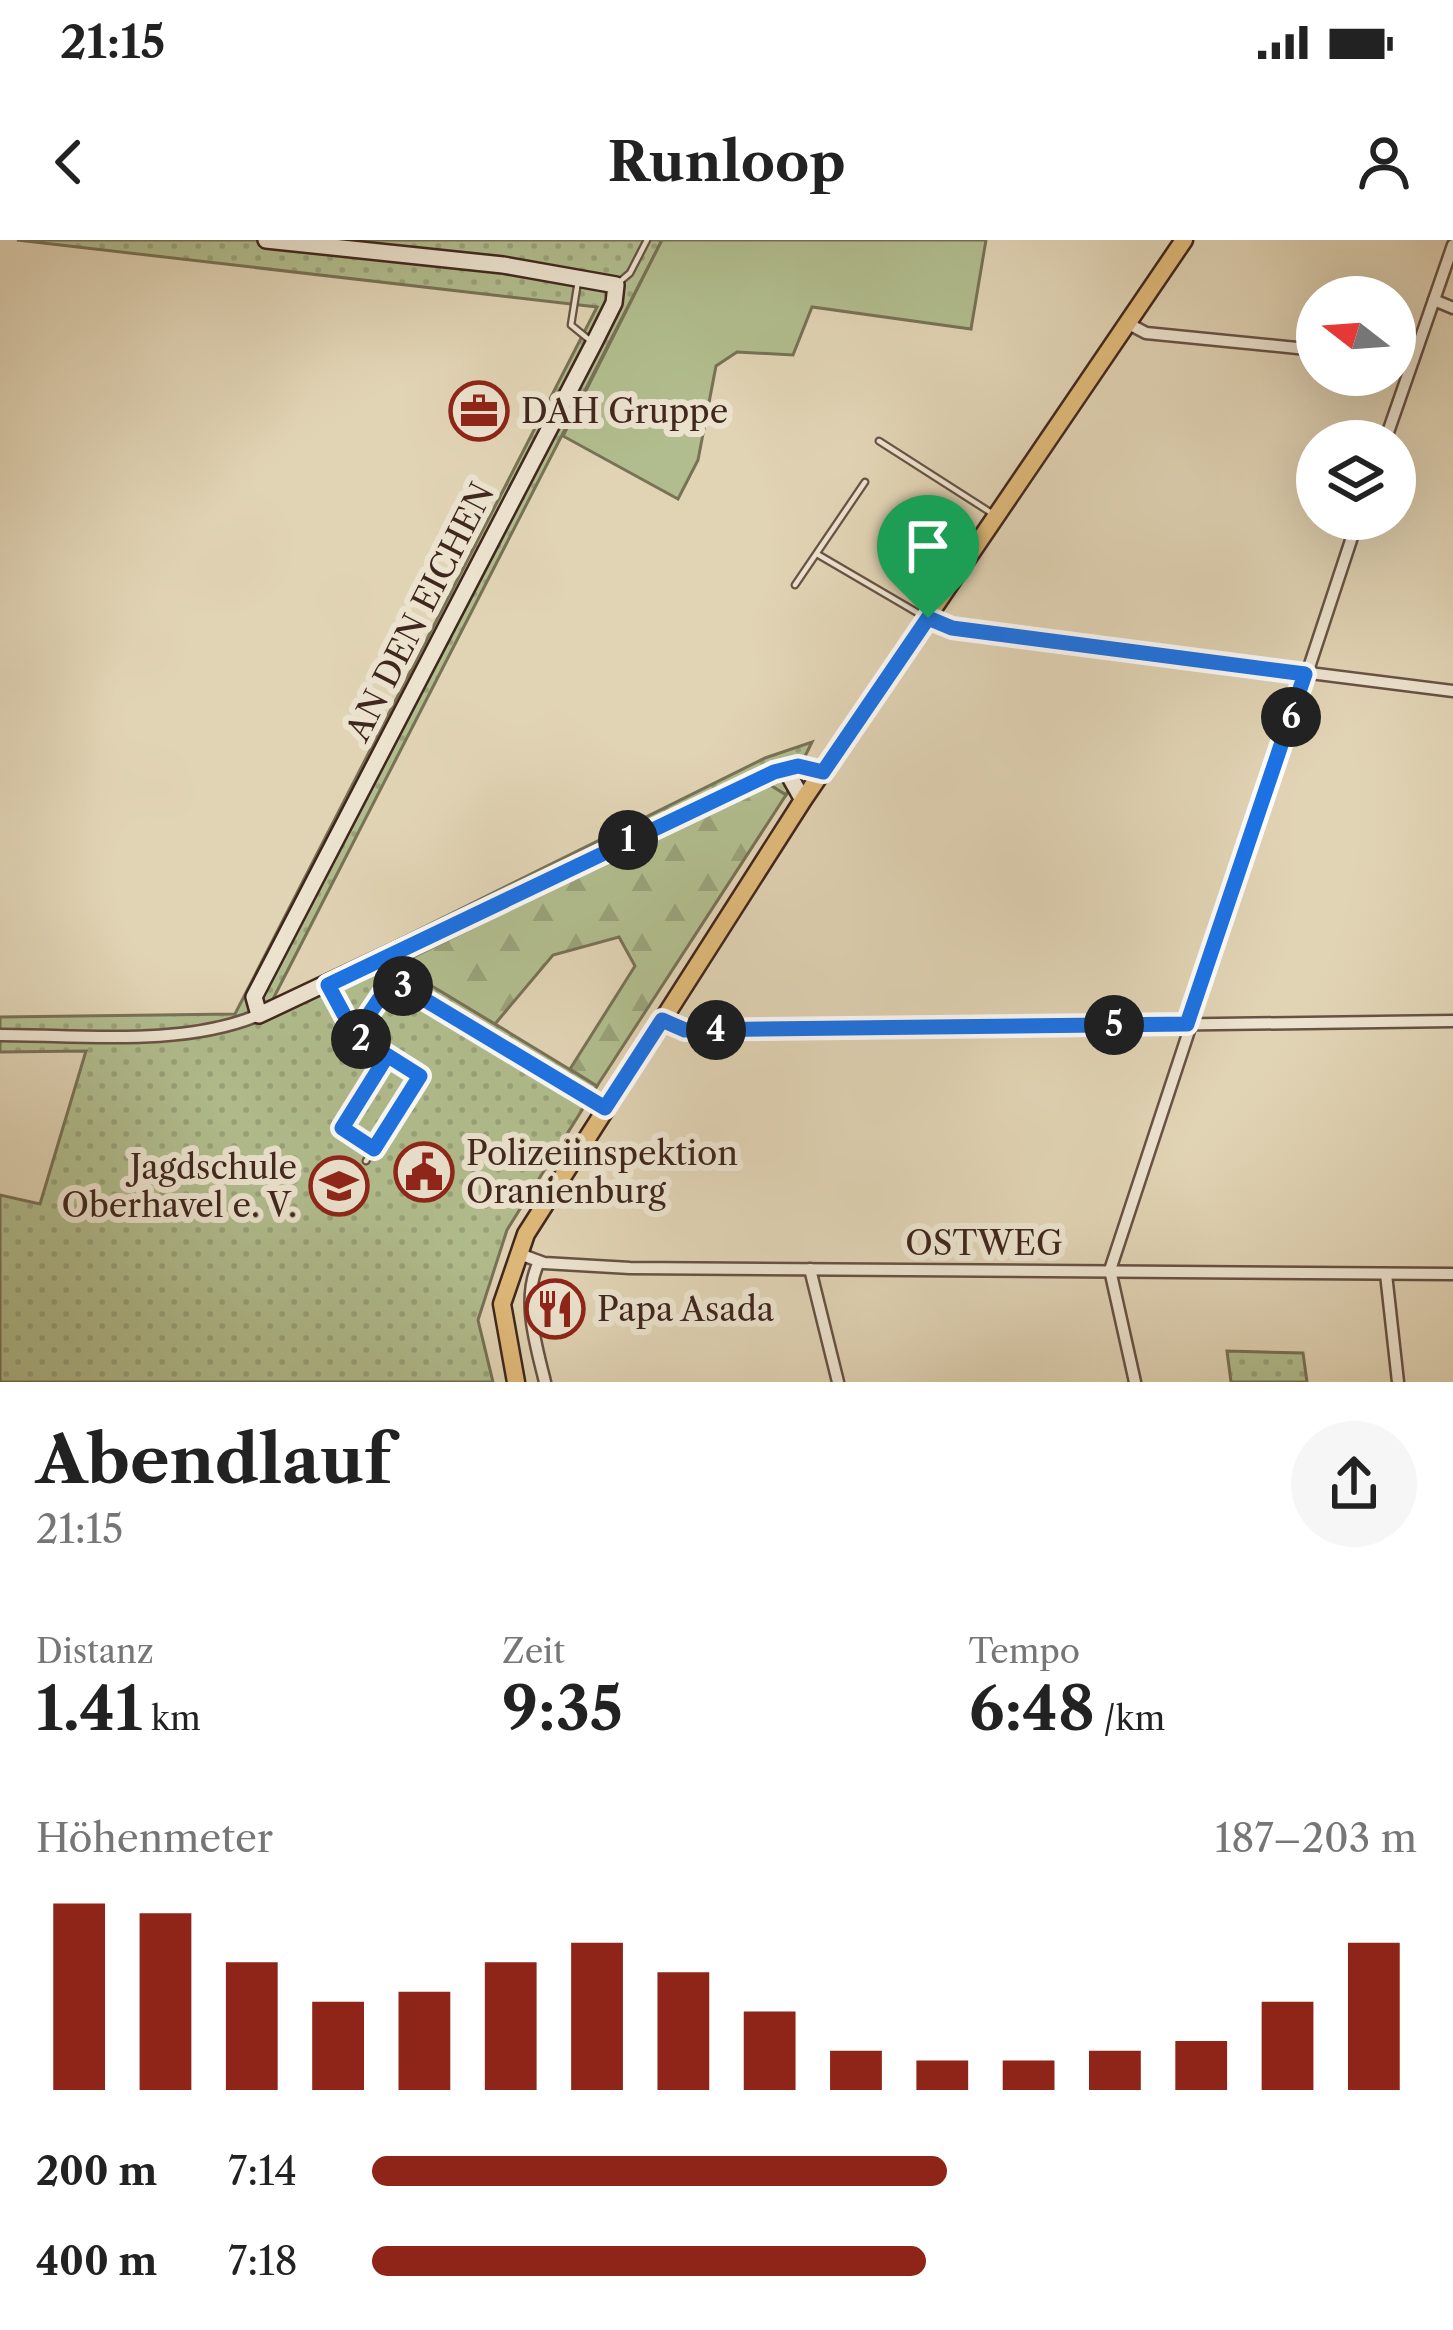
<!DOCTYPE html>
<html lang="de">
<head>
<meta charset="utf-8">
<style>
  :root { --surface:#fff; --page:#f6f6f6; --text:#222; --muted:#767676; --accent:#8f2418 }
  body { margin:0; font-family:"Libre Caslon Text",serif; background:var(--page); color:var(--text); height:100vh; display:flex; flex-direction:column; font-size:45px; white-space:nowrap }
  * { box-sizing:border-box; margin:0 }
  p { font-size:39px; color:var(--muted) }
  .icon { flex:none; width:66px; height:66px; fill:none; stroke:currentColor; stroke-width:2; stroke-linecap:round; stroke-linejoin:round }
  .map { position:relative; height:1142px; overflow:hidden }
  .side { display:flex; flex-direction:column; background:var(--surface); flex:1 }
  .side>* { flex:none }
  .needle { width:78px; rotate:287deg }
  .controls { position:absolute; left:1296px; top:36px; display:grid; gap:24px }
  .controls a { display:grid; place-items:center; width:120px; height:120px; border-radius:50%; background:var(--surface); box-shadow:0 12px 48px #0002; font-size:60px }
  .pin { position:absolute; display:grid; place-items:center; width:102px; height:102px; color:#fff; margin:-123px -51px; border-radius:50% 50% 50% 0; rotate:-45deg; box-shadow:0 0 12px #0007 }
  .pin .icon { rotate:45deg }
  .km { position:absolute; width:60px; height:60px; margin:-30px; border-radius:50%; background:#222; color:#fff; font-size:33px; line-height:60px; text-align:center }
  .round { display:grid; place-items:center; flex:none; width:126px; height:126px; border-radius:63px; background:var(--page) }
  .headline { display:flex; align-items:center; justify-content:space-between; height:204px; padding:0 36px }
  h1 { font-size:66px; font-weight:700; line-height:90px }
  .figures { display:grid; grid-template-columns:repeat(3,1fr); gap:18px; height:204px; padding:12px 36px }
  .figures div { display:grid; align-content:center }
  .figures b { font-size:60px; font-weight:700 }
  .figures small { font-size:33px; font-weight:400 }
  .figures p { font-size:33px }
  .chart { height:336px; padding:24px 36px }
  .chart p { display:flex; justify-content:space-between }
  .chart svg { width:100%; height:216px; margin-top:12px; stroke:var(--accent); stroke-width:6 }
  ul { padding:0 36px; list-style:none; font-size:39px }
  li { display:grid; grid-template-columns:192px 144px 1fr; align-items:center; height:90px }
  li i { height:30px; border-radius:15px; background:var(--accent) }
  .status { display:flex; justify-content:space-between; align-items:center; height:84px; padding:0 60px; background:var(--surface); direction:ltr }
  .status svg { height:33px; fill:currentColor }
  header { display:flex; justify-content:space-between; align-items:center; height:156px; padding:0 36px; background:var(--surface); font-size:54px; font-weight:700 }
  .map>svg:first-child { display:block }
  .grass { fill:url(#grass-dots); stroke:#787256; stroke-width:3 }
  .forest { fill:url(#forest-firs); stroke:#787256; stroke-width:3 }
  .garden { fill:#b1bd8e; stroke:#787256; stroke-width:3 }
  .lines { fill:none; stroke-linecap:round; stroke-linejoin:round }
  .lane-casing { stroke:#685244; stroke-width:9 }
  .street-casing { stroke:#685244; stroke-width:15 }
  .secondary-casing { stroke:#40271e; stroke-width:20 }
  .primary-casing { stroke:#40271e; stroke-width:21 }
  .lane { stroke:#ece3cf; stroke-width:4.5 }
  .street { stroke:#ece3cf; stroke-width:10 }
  .secondary { stroke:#ece3cf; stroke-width:15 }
  .primary { stroke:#e0ba7a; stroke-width:16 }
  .route-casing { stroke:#fff; stroke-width:24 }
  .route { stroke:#1a73e8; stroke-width:15 }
  .labels { text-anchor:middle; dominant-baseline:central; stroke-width:12; stroke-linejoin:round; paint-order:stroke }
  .poi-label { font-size:33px; fill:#40271e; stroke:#ece3cf; text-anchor:start }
  .street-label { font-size:33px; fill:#40271e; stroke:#ece3cf }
</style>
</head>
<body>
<div class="status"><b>21:15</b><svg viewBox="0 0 49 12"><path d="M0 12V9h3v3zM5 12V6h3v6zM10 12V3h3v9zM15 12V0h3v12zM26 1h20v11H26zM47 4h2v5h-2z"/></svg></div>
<header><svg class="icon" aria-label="back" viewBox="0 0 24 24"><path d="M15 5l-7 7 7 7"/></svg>Runloop<svg class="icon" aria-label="person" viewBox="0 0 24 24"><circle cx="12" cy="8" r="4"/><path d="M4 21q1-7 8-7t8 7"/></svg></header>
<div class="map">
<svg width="1453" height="1142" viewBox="0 0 1453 1142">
  <defs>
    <pattern id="grass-dots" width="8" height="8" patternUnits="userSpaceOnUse" patternTransform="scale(3)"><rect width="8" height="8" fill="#b1bd8e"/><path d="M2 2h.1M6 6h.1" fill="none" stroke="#99a27a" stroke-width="1.8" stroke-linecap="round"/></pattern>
    <pattern id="forest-firs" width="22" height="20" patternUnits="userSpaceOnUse" patternTransform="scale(3)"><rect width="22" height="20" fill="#b1bd8e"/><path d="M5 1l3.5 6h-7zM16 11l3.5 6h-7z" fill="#99a27a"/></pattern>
  </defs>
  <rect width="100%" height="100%" fill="#e1d4b5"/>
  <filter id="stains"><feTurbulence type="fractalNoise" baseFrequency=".00167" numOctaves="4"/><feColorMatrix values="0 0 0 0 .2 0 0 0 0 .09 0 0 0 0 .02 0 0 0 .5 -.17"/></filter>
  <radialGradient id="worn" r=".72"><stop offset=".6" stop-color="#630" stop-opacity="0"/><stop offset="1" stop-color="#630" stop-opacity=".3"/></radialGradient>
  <g class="grass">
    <polygon points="17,0 662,0 271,763 765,518 812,502 786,555 766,543 398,725 597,846 507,990 478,1080 493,1142 0,1142 0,955 40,964 86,811 0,812 0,777 235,774 597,67"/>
    <polygon points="1227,1111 1303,1113 1307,1142 1231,1142"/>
  </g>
  <polygon class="forest" points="767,543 786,555 597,846 570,829 635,726 619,697 553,715 495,784 397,725"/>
  <polygon class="garden" points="662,0 986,0 971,89 812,67 793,115 737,112 716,126 698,220 678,259 563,196"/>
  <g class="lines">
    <defs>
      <g id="lane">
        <polyline points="578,41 571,85 592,102"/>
        <polyline points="617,44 630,33 647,0"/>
        <polyline points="879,201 993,274"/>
        <polyline points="817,314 923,376"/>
        <polyline points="795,345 865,242"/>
        <polyline points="379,720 392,739"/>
        <polyline points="329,748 355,795"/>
        <polyline points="374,909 342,888 387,816"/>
        <polyline points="366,921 420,836 355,795 392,739 604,867"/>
      </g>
      <g id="street">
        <polyline points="1434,60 1453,68"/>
        <polyline points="1127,83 1146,93 1317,110"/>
        <polyline points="1395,118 1413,120"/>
        <polyline points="1385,201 1453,5"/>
        <polyline points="928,378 952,388 1453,451"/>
        <polyline points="662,780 685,791 1453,781"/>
        <path d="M0,795C82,795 182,807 259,775"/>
        <polyline points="517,1013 544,1023 630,1028 1453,1034"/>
        <path d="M539,1022C521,1058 536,1105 545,1142"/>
        <polyline points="810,1029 838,1142"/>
        <polyline points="1386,1034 1398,1142"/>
        <polyline points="1135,1142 1110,1030 1358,279"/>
      </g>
      <g id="secondary">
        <polyline points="266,0 503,25 616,45 614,63 594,103 254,757 259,775 774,532 798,526 823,532"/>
        <polyline points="786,530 803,560"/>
      </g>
      <polyline id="primary" points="516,1142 502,1064 526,994 803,560 1184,0"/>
    </defs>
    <use href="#lane" class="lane-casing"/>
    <use href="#street" class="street-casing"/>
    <use href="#secondary" class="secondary-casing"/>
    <use href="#primary" class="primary-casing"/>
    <use href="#lane" class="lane"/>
    <use href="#street" class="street"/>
    <use href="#secondary" class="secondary"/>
    <use href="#primary" class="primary"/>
  </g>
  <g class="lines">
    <defs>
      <polyline id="route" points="928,378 823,532 798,526 774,532 328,745 355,795 387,816 342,888 374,909 420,836 355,795 392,740 605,868 662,780 685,790 1187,784 1305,434 952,388 928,378"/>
    </defs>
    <use href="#route" class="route-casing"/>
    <use href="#route" class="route"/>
  </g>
  <defs>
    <symbol id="office-ring" viewBox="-11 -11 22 22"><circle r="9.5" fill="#ece3cf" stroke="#8f2418" stroke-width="1.5"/><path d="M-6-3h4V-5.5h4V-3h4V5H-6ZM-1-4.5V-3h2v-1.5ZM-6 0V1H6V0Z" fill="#8f2418"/></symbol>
    <symbol id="civic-ring" viewBox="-11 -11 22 22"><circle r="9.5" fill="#ece3cf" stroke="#8f2418" stroke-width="1.5"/><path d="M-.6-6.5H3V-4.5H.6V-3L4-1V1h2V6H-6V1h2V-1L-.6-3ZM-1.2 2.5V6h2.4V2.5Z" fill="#8f2418"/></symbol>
    <symbol id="school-ring" viewBox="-11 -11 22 22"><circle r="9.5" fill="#ece3cf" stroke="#8f2418" stroke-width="1.5"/><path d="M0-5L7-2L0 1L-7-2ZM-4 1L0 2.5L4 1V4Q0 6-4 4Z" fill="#8f2418"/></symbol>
    <symbol id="restaurant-ring" viewBox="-11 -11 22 22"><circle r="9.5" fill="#ece3cf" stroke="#8f2418" stroke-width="1.5"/><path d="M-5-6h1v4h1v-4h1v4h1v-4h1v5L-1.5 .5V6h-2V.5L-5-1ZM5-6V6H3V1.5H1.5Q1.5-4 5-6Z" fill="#8f2418"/></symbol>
  </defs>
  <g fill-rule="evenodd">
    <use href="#office-ring" x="446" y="138" width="66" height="66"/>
    <use href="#civic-ring" x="391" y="899" width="66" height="66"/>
    <use href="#school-ring" x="306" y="913" width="66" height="66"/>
    <use href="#restaurant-ring" x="522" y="1036" width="66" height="66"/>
  </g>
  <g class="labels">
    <g class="poi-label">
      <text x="521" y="171">DAH Gruppe</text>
      <text x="466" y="913">Polizeiinspektion<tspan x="466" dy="38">Oranienburg</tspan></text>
      <text x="297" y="927" text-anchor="end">Jagdschule<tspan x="297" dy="38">Oberhavel e. V.</tspan></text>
      <text x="597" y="1069">Papa Asada</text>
    </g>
    <g class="street-label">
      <text transform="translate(420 372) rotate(-63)">AN DEN EICHEN</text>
      <text x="984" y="1003">OSTWEG</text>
    </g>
  </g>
  <rect width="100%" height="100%" filter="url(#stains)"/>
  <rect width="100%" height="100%" fill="url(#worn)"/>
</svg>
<div class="controls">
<a><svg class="needle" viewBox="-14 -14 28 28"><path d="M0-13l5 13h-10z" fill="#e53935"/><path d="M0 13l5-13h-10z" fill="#767676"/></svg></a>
<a><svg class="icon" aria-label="layers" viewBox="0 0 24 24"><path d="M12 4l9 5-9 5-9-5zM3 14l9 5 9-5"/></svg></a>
</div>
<div class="pin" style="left:928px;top:378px;background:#1e9e55"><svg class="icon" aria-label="arrive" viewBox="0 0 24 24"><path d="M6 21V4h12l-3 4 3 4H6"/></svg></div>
<b class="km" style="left:628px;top:600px">1</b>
<b class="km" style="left:361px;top:799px">2</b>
<b class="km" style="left:403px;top:746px">3</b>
<b class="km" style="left:716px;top:790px">4</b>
<b class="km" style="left:1114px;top:785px">5</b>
<b class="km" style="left:1291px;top:477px">6</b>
</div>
<section class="side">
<div class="headline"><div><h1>Abendlauf</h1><p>21:15</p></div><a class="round"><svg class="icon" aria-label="share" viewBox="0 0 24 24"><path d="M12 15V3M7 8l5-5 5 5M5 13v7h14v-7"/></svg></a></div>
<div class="figures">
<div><p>Distanz</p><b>1.41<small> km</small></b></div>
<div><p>Zeit</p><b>9:35</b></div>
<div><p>Tempo</p><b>6:48<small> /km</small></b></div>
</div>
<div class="chart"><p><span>Höhenmeter</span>187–203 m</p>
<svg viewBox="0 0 160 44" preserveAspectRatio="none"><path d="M5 44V6M15 44V8M25 44V18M35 44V26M45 44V24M55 44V18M65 44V14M75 44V20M85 44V28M95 44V36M105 44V38M115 44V38M125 44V36M135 44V34M145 44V26M155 44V14"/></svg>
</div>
<ul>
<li><b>200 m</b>7:14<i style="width:55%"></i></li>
<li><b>400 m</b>7:18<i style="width:53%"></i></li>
</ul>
</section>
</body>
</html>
